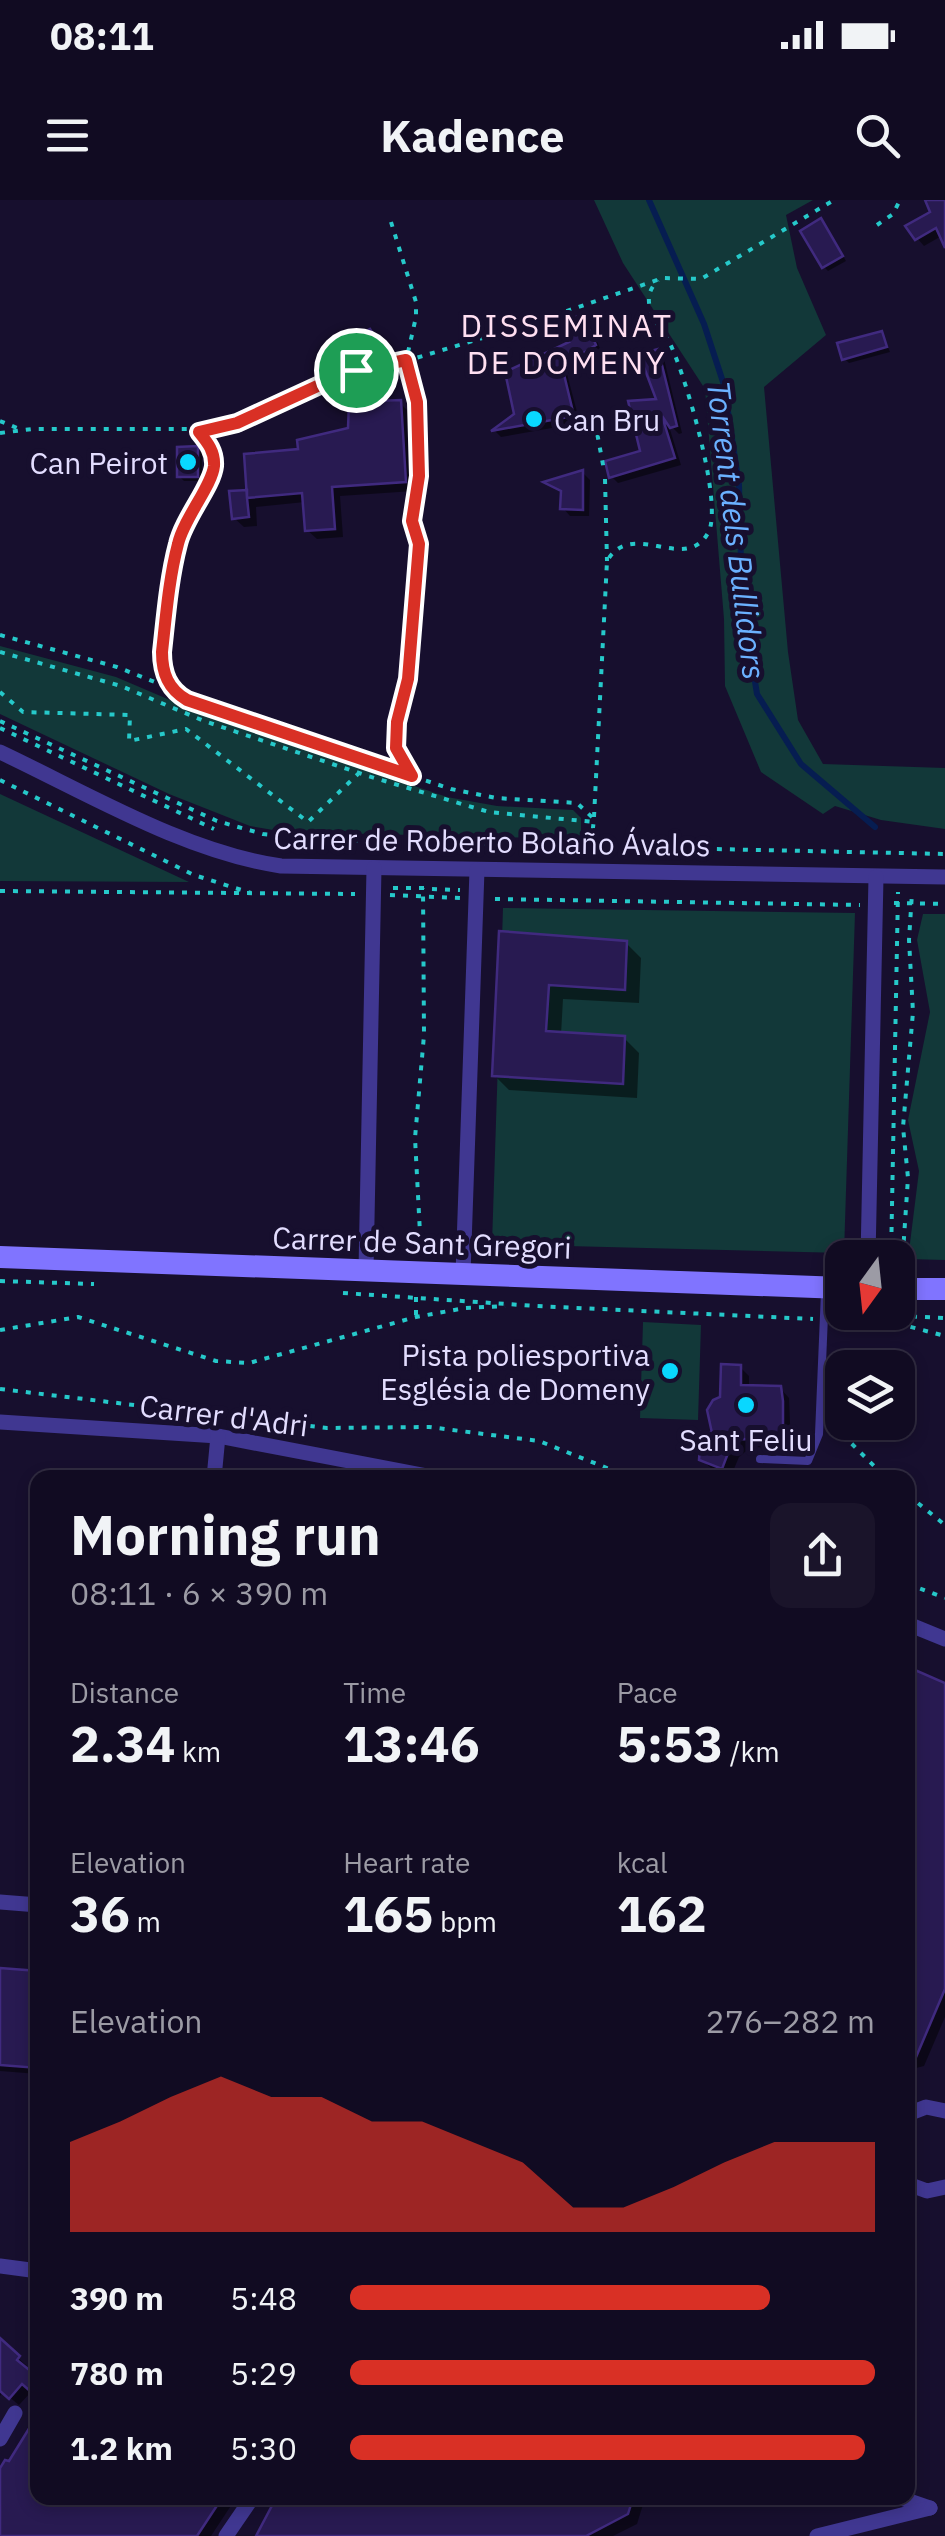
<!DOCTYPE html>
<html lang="en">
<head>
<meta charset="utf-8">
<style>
  :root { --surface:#110b22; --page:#1a142a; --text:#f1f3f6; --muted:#9c9ba5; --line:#302b40; --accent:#d93025 }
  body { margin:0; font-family:"IBM Plex Sans",sans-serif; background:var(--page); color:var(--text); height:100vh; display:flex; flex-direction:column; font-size:38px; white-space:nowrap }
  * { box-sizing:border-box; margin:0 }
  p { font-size:32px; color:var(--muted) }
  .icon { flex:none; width:55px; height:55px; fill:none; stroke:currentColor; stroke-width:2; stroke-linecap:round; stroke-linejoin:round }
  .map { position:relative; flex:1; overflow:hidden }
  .sheet { position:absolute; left:30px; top:1270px; width:885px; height:1035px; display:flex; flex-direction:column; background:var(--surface); border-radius:20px; box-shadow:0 5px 15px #0003,0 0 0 2px var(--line) }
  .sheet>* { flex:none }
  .needle { width:65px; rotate:195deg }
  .controls { position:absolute; left:825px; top:1040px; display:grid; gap:20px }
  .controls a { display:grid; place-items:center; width:90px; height:90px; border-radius:20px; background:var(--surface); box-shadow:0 5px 15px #0003,0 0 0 2px var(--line); font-size:50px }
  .pin { position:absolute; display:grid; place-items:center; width:85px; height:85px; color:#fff; margin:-42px; border:5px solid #fff; border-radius:50%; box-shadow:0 2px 10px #0007 }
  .round { display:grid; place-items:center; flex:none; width:105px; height:105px; border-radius:20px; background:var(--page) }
  .summary { display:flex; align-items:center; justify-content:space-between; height:170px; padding:0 40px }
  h1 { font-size:55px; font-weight:800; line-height:75px }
  .figures { display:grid; grid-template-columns:repeat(3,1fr); gap:15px; height:170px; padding:10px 40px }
  .figures div { display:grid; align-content:center }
  .figures b { font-size:50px; font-weight:800 }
  .figures small { font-size:28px; font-weight:400 }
  .figures p { font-size:28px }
  .chart { height:280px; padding:20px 40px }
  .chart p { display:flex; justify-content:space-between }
  .chart svg { width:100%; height:180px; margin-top:10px; fill:var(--accent); opacity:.7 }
  ul { padding:0 40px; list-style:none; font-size:32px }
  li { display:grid; grid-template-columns:160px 120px 1fr; align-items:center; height:75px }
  li i { height:25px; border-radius:12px; background:var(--accent) }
  .status { display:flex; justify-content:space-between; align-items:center; height:70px; padding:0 50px; background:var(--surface); direction:ltr }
  .status svg { height:28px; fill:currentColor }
  header { display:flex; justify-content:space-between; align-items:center; height:130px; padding:0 40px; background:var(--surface); font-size:45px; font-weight:800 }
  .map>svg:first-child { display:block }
  .green { fill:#123839 }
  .shadow { fill:#0007 }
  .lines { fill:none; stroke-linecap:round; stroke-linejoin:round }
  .stream { stroke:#061d51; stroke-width:6 }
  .building { fill:#281a51; stroke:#402a7f; stroke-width:2.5 }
  .path { stroke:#26c9ca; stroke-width:4; stroke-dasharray:5 8; stroke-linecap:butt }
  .service { stroke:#403791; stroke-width:8 }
  .minor { stroke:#403791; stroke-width:15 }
  .secondary { stroke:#8074ff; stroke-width:22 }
  .route-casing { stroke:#fff; stroke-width:20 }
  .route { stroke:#d93025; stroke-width:12 }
  .poi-dot { fill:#09d7ff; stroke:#170f2e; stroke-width:4 }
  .labels { text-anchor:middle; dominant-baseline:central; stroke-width:10; stroke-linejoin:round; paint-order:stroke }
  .poi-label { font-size:30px; fill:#e3ddff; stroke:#170f2e; text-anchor:end }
  .street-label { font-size:30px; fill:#e3ddff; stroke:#170f2e }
  .neighbourhood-label { font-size:32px; letter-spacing:2.5px; fill:#ffdff1; stroke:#170f2e }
  .water-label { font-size:32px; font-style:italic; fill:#6bb1ff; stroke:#170f2e }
</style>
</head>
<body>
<div class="status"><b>08:11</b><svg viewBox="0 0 49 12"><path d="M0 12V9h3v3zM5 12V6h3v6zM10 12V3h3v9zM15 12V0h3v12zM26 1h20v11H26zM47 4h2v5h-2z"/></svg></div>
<header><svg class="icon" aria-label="menu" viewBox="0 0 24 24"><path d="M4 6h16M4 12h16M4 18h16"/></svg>Kadence<svg class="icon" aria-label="search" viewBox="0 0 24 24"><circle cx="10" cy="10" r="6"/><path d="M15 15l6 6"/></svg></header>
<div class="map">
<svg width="945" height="2336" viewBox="0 0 945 2336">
  <rect width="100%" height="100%" fill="#170f2e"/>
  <g class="green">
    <polygon points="594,0 813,0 786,15 797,68 826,135 764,187 788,452 798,520 823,564 945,568 945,629 881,620 835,606 823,614 761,572 725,486 724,419 705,189 623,63"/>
    <polygon points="0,446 116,477 205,515 447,597 497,606 573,610 581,618 581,639 285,632 250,626 169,594 0,514"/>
    <polygon points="0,594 189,682 0,681"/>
    <polygon points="503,708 855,713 844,1053 492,1044"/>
    <polygon points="923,714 945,714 945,1060 908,1059 919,971 908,920 930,812 917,740"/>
    <polygon points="643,1122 701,1125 698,1220 640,1218"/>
  </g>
  <g class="shadow">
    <polygon points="928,0 945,0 945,34 924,46 917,38 933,13"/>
    <polygon points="825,26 846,61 828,71 824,67"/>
    <polygon points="582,116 589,123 602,153 567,174 580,223 501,237 495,231 517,215 573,142"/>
    <polygon points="882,134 890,152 849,163 844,158"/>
    <polygon points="374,137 390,160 361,167 344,151"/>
    <polygon points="657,152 664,159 682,233 679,234 668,223 681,265 618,283 611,276 643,253 659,201"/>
    <polygon points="400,203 409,212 414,291 340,296 343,337 317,339 307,330 305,302 256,307 257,326 244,327 234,318 246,292 301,251 351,230"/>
    <polygon points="197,249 202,253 202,281 184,281 179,276"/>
    <polygon points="583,273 590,280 589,316 570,316 563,308 563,294 548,283"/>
    <polygon points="501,733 626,743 641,758 639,803 563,799 561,835 624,838 639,853 637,898 509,890 494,875"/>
    <polygon points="740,1167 749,1176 749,1187 780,1188 789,1198 791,1248 751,1247 739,1257 731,1276 711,1268 701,1259 716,1235 722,1198"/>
    <polygon points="908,1471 945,1487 945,1817 924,1866 908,1870"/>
    <polygon points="0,1770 38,1773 38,1874 0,1871"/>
    <polygon points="0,2142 27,2166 24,2169 32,2191 19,2205 3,2192 0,2196"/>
    <polygon points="0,2276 38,2298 236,2298 211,2336 0,2336"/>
    <polygon points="279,2298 645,2298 637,2324 613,2336 259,2336"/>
  </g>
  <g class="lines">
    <polyline class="stream" points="649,0 704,124 724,185 739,285 742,401 757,494 801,564 875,627"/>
  </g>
  <g class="building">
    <polygon points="925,0 945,0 945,48 936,28 915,40 905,26 930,12"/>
    <polygon points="821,18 843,56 822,68 800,31"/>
    <polygon points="582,113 596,145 562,166 574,216 491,231 514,214 505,172 569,142 558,128"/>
    <polygon points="370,129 388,155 354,164 341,151 349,141"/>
    <polygon points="882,131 887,147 842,160 837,143"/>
    <polygon points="658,149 677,226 670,228 662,216 675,258 609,278 605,261 640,251 628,201 656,199 639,154"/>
    <polygon points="401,200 406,282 332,287 335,329 305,331 302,293 247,298 249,317 232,319 229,291 247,290 247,298 244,254 298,249 297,240 348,228 349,202"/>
    <polygon points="198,246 198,277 177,277 177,247"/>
    <polygon points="583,270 583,310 560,309 561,291 543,282"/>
    <polygon points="499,731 627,741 625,790 549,785 546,831 625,836 623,884 492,876"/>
    <polygon points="721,1164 741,1165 741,1185 781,1186 783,1201 783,1240 741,1239 730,1248 722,1269 699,1260 701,1232 712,1233 707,1210 713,1200 720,1197"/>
    <polygon points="908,1467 945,1483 945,1789 908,1876"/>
    <polygon points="0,1768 38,1771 38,1868 0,1865"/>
    <polygon points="0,2138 20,2156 17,2160 38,2177 38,2198 22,2184 9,2199 0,2191"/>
    <polygon points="38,2214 38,2298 222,2298 197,2336 0,2336 0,2268 5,2260 9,2261"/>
    <polygon points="276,2298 633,2298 628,2314 586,2336 256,2336"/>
  </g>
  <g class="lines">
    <g class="path">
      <polyline points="391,22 416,102 416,117 406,161 529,124 663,78 701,79 834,0"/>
      <polyline points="877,25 893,14 900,0"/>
      <polyline points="0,221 17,228"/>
      <polyline points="595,222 604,270"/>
      <path d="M199,232L210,245L214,265L178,344L162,452C162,485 180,498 209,510L412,576"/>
      <polyline points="0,233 32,229 216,229 237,223 326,180 406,161 417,203 419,276 412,321 419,344 408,479 397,522 396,548 412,576 451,589 496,598 577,603 594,619 590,653"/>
      <polyline points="605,279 607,361"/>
      <polyline points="0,435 117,467 170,488"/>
      <polyline points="0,452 121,486 204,521 368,576 465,605 489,612 594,622"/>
      <polyline points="0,492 23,512 130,515 129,541 186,529 308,622 358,574"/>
      <polyline points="0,521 217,621 263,634 316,639 481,644 945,654"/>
      <polyline points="0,528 214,629"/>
      <polyline points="0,580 194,675 251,693"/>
      <path d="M594,617L607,361C632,318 685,374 708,333C724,306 686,179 672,148C666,134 654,123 650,108C647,96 650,89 658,80"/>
      <polyline points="393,688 432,688"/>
      <polyline points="432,689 460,690"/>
      <polyline points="0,691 355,694"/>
      <polyline points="390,695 460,698"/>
      <polyline points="495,699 860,705"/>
      <polyline points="894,703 945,704"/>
      <polyline points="384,1036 408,1052"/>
      <polyline points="412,1049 447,1043"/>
      <polyline points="421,1052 415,938 424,835 423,688"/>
      <polyline points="891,1058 898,692"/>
      <polyline points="902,1067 908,978 903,927 913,812 909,740 912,693"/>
      <polyline points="0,1081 94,1084"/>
      <polyline points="343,1093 536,1106 813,1119"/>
      <polyline points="416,1097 416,1117"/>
      <polyline points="896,1112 896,1123 945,1136"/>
      <polyline points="837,1120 896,1123 903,1116 945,1118"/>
      <polyline points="0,1130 78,1117 216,1161 249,1163 416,1117 465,1108 505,1106"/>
      <polyline points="0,1189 327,1228 429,1227 539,1241 632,1278"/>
      <polyline points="844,1222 842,1234 886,1278"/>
      <polyline points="908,1295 945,1325"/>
      <polyline points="908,1384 945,1398"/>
    </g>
    <polyline class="service" points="760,1259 808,1261 819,1234 825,1092"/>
    <g class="minor">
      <path d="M0,552C87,593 185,652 281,666L945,677"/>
      <polyline points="868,1058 876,677"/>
      <polyline points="366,1070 374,668"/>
      <polyline points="463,1074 477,670"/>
      <polyline points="0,1222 218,1236 438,1278"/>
      <polyline points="214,1278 218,1236"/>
      <polyline points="908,1424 945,1439"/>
      <polyline points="0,1702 38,1705"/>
      <polyline points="908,1914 926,1907 945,1911"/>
      <polyline points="908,1984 927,1991 945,1987"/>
      <polyline points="0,2066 38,2071"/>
      <polyline points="0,2239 15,2213"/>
      <polyline points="901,2298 930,2308"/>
      <polyline points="226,2336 252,2298"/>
      <polyline points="817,2336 930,2308"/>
    </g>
    <g class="secondary">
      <polyline points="0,1057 842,1088"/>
      <polyline points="898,1089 945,1089"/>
    </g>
  </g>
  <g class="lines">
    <defs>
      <path id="route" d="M406,160L417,202L419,276L412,321L419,344L408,479L397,522L396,548L412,576L187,500C168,489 162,473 162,452C166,416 169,378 178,344C184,318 212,286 214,266C215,252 208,243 199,232L237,223L348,172Z"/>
    </defs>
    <use href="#route" class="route-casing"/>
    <use href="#route" class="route"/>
  </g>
  <g class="poi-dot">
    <circle cx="534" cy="219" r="10"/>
    <circle cx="188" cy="262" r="10"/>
    <circle cx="670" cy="1171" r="10"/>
    <circle cx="746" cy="1205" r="10"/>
  </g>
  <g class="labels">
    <g class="poi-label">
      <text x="554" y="219" text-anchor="start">Can Bru</text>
      <text x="168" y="262">Can Peirot</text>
      <text x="650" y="1154">Pista poliesportiva<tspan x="650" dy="34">Església de Domeny</tspan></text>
      <text x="746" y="1239" text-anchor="middle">Sant Feliu</text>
    </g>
    <g class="street-label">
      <text transform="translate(492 641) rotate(1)">Carrer de Roberto Bolaño Ávalos</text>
      <text transform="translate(422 1042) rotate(2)">Carrer de Sant Gregori</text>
      <text transform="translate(224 1215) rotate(7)">Carrer d'Adri</text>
    </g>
    <g class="neighbourhood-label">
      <text x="567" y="125">DISSEMINAT<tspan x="567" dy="37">DE DOMENY</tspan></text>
    </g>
    <g class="water-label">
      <text transform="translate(737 330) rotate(83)">Torrent dels Bullidors</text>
    </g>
  </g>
</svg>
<div class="controls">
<a><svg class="needle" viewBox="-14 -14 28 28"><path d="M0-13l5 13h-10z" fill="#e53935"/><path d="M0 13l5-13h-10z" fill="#9c9ba5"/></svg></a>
<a><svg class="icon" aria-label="layers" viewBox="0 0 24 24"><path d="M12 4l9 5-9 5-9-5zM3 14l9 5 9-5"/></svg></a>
</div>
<div class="pin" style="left:356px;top:170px;background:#1e9e55"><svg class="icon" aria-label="arrive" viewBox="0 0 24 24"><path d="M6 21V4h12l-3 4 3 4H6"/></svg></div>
<section class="sheet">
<div class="summary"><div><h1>Morning run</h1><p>08:11 · 6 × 390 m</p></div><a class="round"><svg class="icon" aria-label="share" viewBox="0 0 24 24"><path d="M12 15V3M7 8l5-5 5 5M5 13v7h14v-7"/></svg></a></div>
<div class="figures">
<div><p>Distance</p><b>2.34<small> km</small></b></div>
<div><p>Time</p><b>13:46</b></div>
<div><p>Pace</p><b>5:53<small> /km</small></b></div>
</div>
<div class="figures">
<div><p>Elevation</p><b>36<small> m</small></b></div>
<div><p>Heart rate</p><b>165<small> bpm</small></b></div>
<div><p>kcal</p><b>162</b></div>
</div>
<div class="chart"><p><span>Elevation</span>276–282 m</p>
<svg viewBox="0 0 160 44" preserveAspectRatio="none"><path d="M0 44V22L10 17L20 11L30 6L40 11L50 11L60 17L70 17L80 22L90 27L100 38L110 38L120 33L130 27L140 22L150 22L160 22V44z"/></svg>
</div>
<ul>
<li><b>390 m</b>5:48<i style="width:80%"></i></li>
<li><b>780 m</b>5:29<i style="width:100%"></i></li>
<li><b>1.2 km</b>5:30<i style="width:98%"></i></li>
</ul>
</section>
</div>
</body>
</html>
